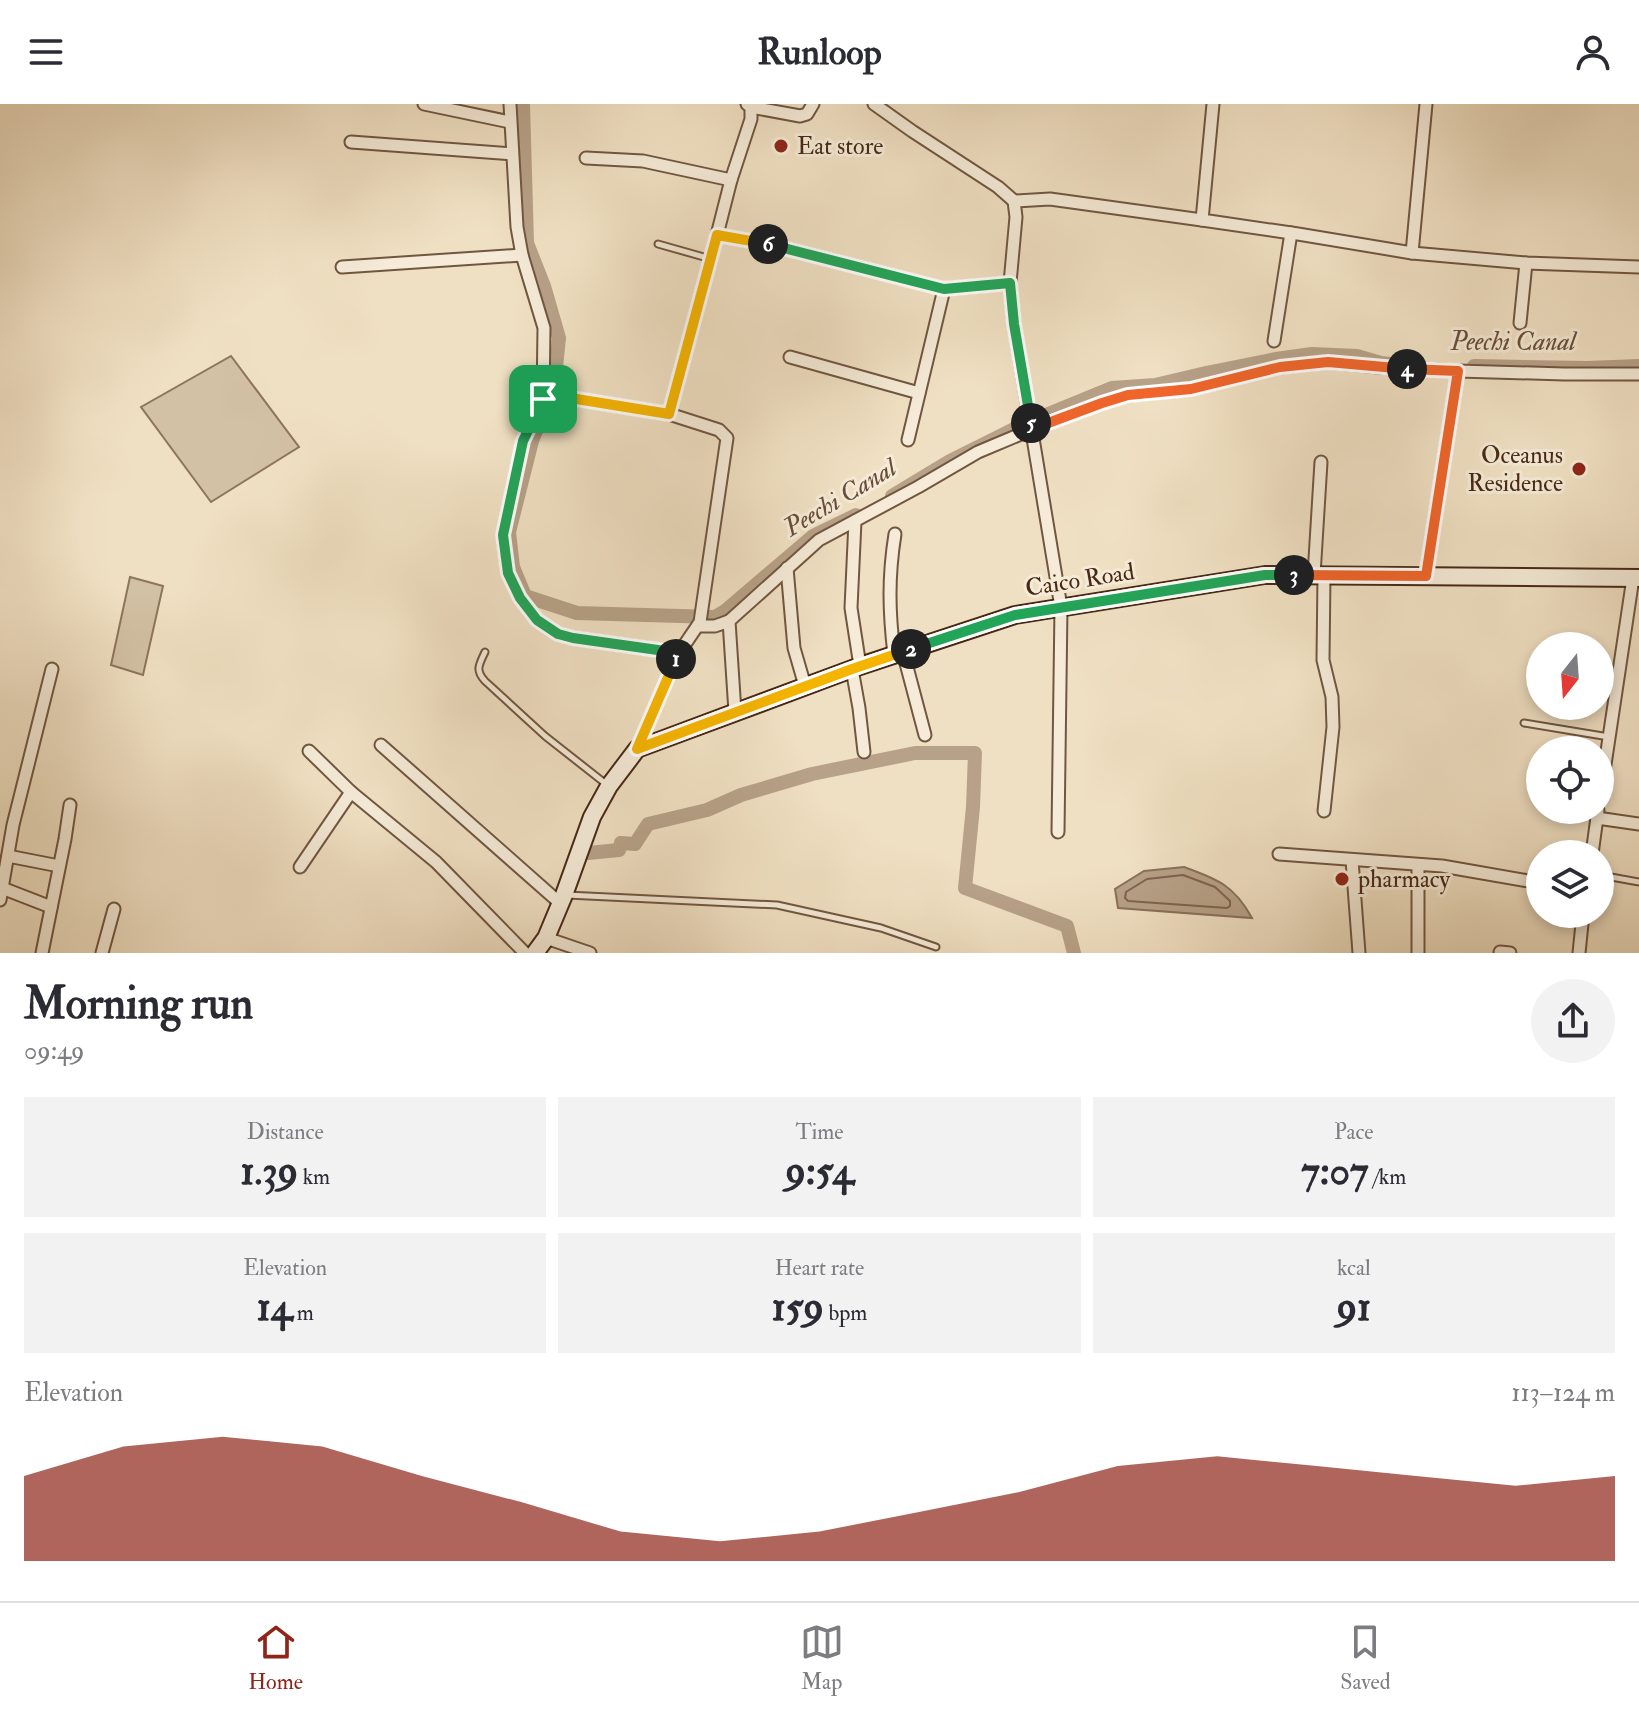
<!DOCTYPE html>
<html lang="en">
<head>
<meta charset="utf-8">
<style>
  :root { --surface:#fff; --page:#f2f2f3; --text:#2b2b33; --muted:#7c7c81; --line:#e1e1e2; --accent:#8f2418 }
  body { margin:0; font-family:"IM FELL Double Pica",serif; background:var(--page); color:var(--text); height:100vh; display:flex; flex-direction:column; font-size:30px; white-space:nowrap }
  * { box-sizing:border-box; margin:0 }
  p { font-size:26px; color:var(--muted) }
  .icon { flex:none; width:44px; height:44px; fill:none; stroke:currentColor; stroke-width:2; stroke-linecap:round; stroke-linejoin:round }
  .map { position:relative; height:849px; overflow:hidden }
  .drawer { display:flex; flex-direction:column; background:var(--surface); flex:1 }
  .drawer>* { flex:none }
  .needle { width:52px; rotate:197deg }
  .tools { position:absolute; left:1526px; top:528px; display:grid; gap:16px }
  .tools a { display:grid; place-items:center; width:88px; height:88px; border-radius:50%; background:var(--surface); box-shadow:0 4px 12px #0003; font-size:40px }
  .pin { position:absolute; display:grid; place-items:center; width:68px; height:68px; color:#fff; margin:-34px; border-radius:16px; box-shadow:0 4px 12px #0006 }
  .km { position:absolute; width:40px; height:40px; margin:-20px; border-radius:50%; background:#222; color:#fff; font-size:22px; line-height:40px; text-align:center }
  .round { display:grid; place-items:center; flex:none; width:84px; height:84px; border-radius:42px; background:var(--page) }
  .summary { display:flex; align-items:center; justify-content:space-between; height:136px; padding:0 24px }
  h1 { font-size:44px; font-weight:800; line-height:60px }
  .stats { display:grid; grid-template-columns:repeat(3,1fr); gap:12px; height:136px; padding:8px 24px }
  .stats div { display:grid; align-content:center; border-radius:0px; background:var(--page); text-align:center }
  .stats b { font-size:40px; font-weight:800 }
  .stats small { font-size:22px; font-weight:400 }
  .stats p { font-size:22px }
  .chart { height:224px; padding:16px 24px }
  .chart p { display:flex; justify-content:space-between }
  .chart svg { width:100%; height:144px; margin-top:8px; fill:var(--accent); opacity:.7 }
  header { display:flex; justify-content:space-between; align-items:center; height:104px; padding:0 24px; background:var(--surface); font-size:36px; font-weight:800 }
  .tabs { display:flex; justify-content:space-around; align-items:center; height:112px; border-top:2px solid var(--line); background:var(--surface); font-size:22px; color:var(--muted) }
  .tabs a { display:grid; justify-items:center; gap:4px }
  .tabs .active { color:var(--accent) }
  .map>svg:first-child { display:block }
  .green { fill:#d3c1a5; stroke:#8d745c; stroke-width:2 }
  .water { fill:#b7a188; stroke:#8a715a; stroke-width:2 }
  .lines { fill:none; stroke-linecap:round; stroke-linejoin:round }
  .shore { stroke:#7f644e; stroke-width:2 }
  .canal { stroke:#b7a188; stroke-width:14 }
  .lane-casing { stroke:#715640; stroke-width:9 }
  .street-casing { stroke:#715640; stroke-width:15 }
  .secondary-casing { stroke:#472814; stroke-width:20 }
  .lane { stroke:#f5ebd8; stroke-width:5 }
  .street { stroke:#f5ebd8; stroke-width:11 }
  .secondary { stroke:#f5ebd8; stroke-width:16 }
  .split-1-casing { stroke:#fff; stroke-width:16 }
  .split-2-casing { stroke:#fff; stroke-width:16 }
  .split-3-casing { stroke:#fff; stroke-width:16 }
  .split-4-casing { stroke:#fff; stroke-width:16 }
  .split-5-casing { stroke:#fff; stroke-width:16 }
  .split-6-casing { stroke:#fff; stroke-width:16 }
  .split-7-casing { stroke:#fff; stroke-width:16 }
  .split-1 { stroke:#22a559; stroke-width:10 }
  .split-2 { stroke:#f5b400; stroke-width:10 }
  .split-3 { stroke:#22a559; stroke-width:10 }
  .split-4 { stroke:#f0652b; stroke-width:10 }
  .split-5 { stroke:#f0652b; stroke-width:10 }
  .split-6 { stroke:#22a559; stroke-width:10 }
  .split-7 { stroke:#f5b400; stroke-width:10 }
  .poi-dot { fill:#8f2418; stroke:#f5ebd8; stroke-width:3 }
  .labels { text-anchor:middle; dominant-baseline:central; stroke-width:6; stroke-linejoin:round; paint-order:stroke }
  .poi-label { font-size:24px; fill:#472814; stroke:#f5ebd8; text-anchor:start }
  .street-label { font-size:24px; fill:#472814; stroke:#f5ebd8 }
  .water-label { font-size:26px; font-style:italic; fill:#694c37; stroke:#f5ebd8 }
</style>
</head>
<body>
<header><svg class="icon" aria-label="menu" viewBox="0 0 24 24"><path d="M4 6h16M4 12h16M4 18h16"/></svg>Runloop<svg class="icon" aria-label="person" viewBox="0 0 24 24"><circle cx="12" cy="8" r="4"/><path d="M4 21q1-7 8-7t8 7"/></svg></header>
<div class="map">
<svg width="1639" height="849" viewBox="0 0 1639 849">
  <rect width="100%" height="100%" fill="#f0e0c3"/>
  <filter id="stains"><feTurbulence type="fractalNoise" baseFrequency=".0025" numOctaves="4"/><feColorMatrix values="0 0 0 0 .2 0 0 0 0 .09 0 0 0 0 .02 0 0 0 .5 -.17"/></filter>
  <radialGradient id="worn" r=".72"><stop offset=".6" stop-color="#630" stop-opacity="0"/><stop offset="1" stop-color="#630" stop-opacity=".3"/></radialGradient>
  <g class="green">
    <polygon points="231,252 299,343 211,398 141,303"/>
    <polygon points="130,473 163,482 143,571 111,561"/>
  </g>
  <path class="water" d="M1184,763C1217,775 1234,781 1252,814L1118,804L1115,785L1144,767Z"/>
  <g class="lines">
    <polygon class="shore" points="1183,771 1215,783 1230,797 1230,802 1227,804 1128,797 1125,794 1126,788 1147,775"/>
    <g class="canal">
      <polyline points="523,0 527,139 544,182 559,234 554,282 532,337 509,428 513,463 525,492 577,509 715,513 725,507 813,432 856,411"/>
      <polyline points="1474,262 1587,264 1639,262"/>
      <polyline points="892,392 950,357 1024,320 1112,284 1155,281 1206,269 1276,255 1312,250 1357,252 1381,259 1390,260"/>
      <polyline points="588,749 619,746 621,739 635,740 648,720 707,706 741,691 812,670 915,649 975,649 973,703 965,784 1067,822 1074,849"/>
    </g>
    <defs>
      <g id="lane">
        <polyline points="658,140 711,155"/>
        <path d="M485,548C479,561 475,566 485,577L545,632L606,680"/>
        <polyline points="1524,619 1609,633"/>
        <polyline points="1600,771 1639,778"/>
        <polyline points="567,791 777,801 881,824 936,843"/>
      </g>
      <g id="street">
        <polyline points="424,0 510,18"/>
        <polyline points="510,0 517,123 522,151 544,224 543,295 523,337 503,431 508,469 520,494 537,516 558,530 573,534 679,549"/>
        <polyline points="874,0 912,27 998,83 1014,97 1050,95 1202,116"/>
        <polyline points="1213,0 1202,116 1298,130 1412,149"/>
        <polyline points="1426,0 1412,149 1526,159 1639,163"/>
        <polyline points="751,3 800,12 807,10 813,0"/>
        <polyline points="351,38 512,50"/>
        <polyline points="586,54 643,57 731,76"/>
        <polyline points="1014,97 1016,113 1010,179 1014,220 1061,503 1058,728"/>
        <polyline points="717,131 731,76 751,15 751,3 747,0"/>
        <polyline points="342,163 522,151"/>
        <polyline points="944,185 1010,179"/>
        <polyline points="1520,219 1526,159"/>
        <polyline points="1274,237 1291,129"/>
        <polyline points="790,253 919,289"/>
        <polyline points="543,295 558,292 669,310 719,326 727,334 700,518 679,549 637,645"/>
        <polyline points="669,310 717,131 773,141 944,185 908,336"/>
        <polyline points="855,417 851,504 860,562"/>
        <polyline points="787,464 794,544 805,582"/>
        <polyline points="1314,471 1321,358"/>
        <polyline points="1324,471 1323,556 1332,593 1333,623 1324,707"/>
        <polyline points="1426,472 1458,267"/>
        <polyline points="698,522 715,522 729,517"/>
        <polyline points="903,548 925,631"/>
        <path d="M894,551C889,507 888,474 895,430"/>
        <polyline points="852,565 859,604 864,648"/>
        <polyline points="735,608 729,517 819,436 918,383 978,348 1054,316 1102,299 1128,291 1191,285 1280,263 1328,258 1378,263 1458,267 1564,270 1639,270"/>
        <polyline points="381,641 561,800"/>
        <polyline points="309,647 351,688 436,758 525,849"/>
        <polyline points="1600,694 1633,474"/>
        <polyline points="1597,714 1639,720"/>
        <polyline points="1279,750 1442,762 1540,779"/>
        <polyline points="1592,750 1598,706"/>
        <polyline points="8,752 59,762"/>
        <polyline points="1352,756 1359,849"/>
        <polyline points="1418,761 1418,848"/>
        <polyline points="300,763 351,688"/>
        <polyline points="2,784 51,803"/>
        <polyline points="0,796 13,721 52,565"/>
        <polyline points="546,834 590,849"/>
        <polyline points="1500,848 1510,849"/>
        <polyline points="42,849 65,735 70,701"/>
        <polyline points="102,849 114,805"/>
        <polyline points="1579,849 1583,810"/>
      </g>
      <polyline id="secondary" points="535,849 546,834 564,791 592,713 609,682 637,645 860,562 1015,511 1265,471 1639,474"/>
    </defs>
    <use href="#lane" class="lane-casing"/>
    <use href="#street" class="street-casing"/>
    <use href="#secondary" class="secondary-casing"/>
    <use href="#lane" class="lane"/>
    <use href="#street" class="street"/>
    <use href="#secondary" class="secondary"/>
  </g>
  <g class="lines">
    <defs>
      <polyline id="split-1" points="543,295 523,337 503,431 508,469 520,494 537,516 558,530 573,534 679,549 676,555"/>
      <polyline id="split-2" points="676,555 637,645 852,565 911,545"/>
      <polyline id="split-3" points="911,545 1015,511 1265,471 1294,471"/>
      <polyline id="split-4" points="1294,471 1426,472 1458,267 1407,265"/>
      <polyline id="split-5" points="1031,319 1032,325 1102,299 1128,291 1191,285 1280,263 1328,258 1407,265"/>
      <polyline id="split-6" points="768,140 944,185 1010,179 1014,220 1031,319"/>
      <polyline id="split-7" points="543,295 558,292 669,310 717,131 768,140"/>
    </defs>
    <use href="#split-1" class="split-1-casing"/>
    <use href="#split-2" class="split-2-casing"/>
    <use href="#split-3" class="split-3-casing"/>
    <use href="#split-4" class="split-4-casing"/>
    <use href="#split-5" class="split-5-casing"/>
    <use href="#split-6" class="split-6-casing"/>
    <use href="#split-7" class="split-7-casing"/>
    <use href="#split-1" class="split-1"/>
    <use href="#split-2" class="split-2"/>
    <use href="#split-3" class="split-3"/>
    <use href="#split-4" class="split-4"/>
    <use href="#split-5" class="split-5"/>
    <use href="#split-6" class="split-6"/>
    <use href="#split-7" class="split-7"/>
  </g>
  <g class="poi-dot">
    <circle cx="781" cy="42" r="8"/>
    <circle cx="1579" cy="365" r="8"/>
    <circle cx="1342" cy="775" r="8"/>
  </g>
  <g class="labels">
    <g class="poi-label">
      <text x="797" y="42">Eat store</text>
      <text x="1563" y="351" text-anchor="end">Oceanus<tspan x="1563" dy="28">Residence</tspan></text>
      <text x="1358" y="775">pharmacy</text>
    </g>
    <g class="street-label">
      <text transform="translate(1080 476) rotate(-9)">Caico Road</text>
    </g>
    <g class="water-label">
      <text x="1513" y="238">Peechi Canal</text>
      <text transform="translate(840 394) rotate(-31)">Peechi Canal</text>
    </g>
  </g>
  <rect width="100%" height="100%" filter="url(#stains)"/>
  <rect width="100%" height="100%" fill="url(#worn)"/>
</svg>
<div class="tools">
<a><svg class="needle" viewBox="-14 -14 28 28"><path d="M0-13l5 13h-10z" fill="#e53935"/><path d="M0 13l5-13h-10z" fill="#7c7c81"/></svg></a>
<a><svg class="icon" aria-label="locate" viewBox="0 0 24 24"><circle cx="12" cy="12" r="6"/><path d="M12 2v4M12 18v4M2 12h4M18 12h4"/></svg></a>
<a><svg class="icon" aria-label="layers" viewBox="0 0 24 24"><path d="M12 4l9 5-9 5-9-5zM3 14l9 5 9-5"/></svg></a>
</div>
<div class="pin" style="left:543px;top:295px;background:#1e9e55"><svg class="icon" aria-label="arrive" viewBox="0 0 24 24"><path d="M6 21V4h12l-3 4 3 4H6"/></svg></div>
<b class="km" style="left:676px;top:555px">1</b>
<b class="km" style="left:911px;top:545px">2</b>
<b class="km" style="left:1294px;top:471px">3</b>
<b class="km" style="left:1407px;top:265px">4</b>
<b class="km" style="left:1031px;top:319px">5</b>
<b class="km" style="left:768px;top:140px">6</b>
</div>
<section class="drawer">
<div class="summary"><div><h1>Morning run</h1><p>09:49</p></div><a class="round"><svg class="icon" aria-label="share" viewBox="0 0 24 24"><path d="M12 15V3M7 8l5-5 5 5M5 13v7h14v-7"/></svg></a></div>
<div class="stats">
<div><p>Distance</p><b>1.39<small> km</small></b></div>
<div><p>Time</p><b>9:54</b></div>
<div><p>Pace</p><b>7:07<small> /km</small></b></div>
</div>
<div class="stats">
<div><p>Elevation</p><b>14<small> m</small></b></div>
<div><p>Heart rate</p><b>159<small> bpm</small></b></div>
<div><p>kcal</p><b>91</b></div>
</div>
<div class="chart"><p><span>Elevation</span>113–124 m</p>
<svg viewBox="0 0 160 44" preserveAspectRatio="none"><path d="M0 44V18L10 9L20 6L30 9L40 18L50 26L60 35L70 38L80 35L90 29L100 23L110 15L120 12L130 15L140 18L150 21L160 18V44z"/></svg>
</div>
</section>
<nav class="tabs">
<a class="active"><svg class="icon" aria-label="home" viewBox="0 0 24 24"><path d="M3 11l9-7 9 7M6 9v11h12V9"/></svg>Home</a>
<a><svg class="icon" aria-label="map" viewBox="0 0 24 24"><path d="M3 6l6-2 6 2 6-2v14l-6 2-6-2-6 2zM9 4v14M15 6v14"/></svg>Map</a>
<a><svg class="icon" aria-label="saved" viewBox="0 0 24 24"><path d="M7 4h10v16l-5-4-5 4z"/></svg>Saved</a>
</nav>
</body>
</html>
